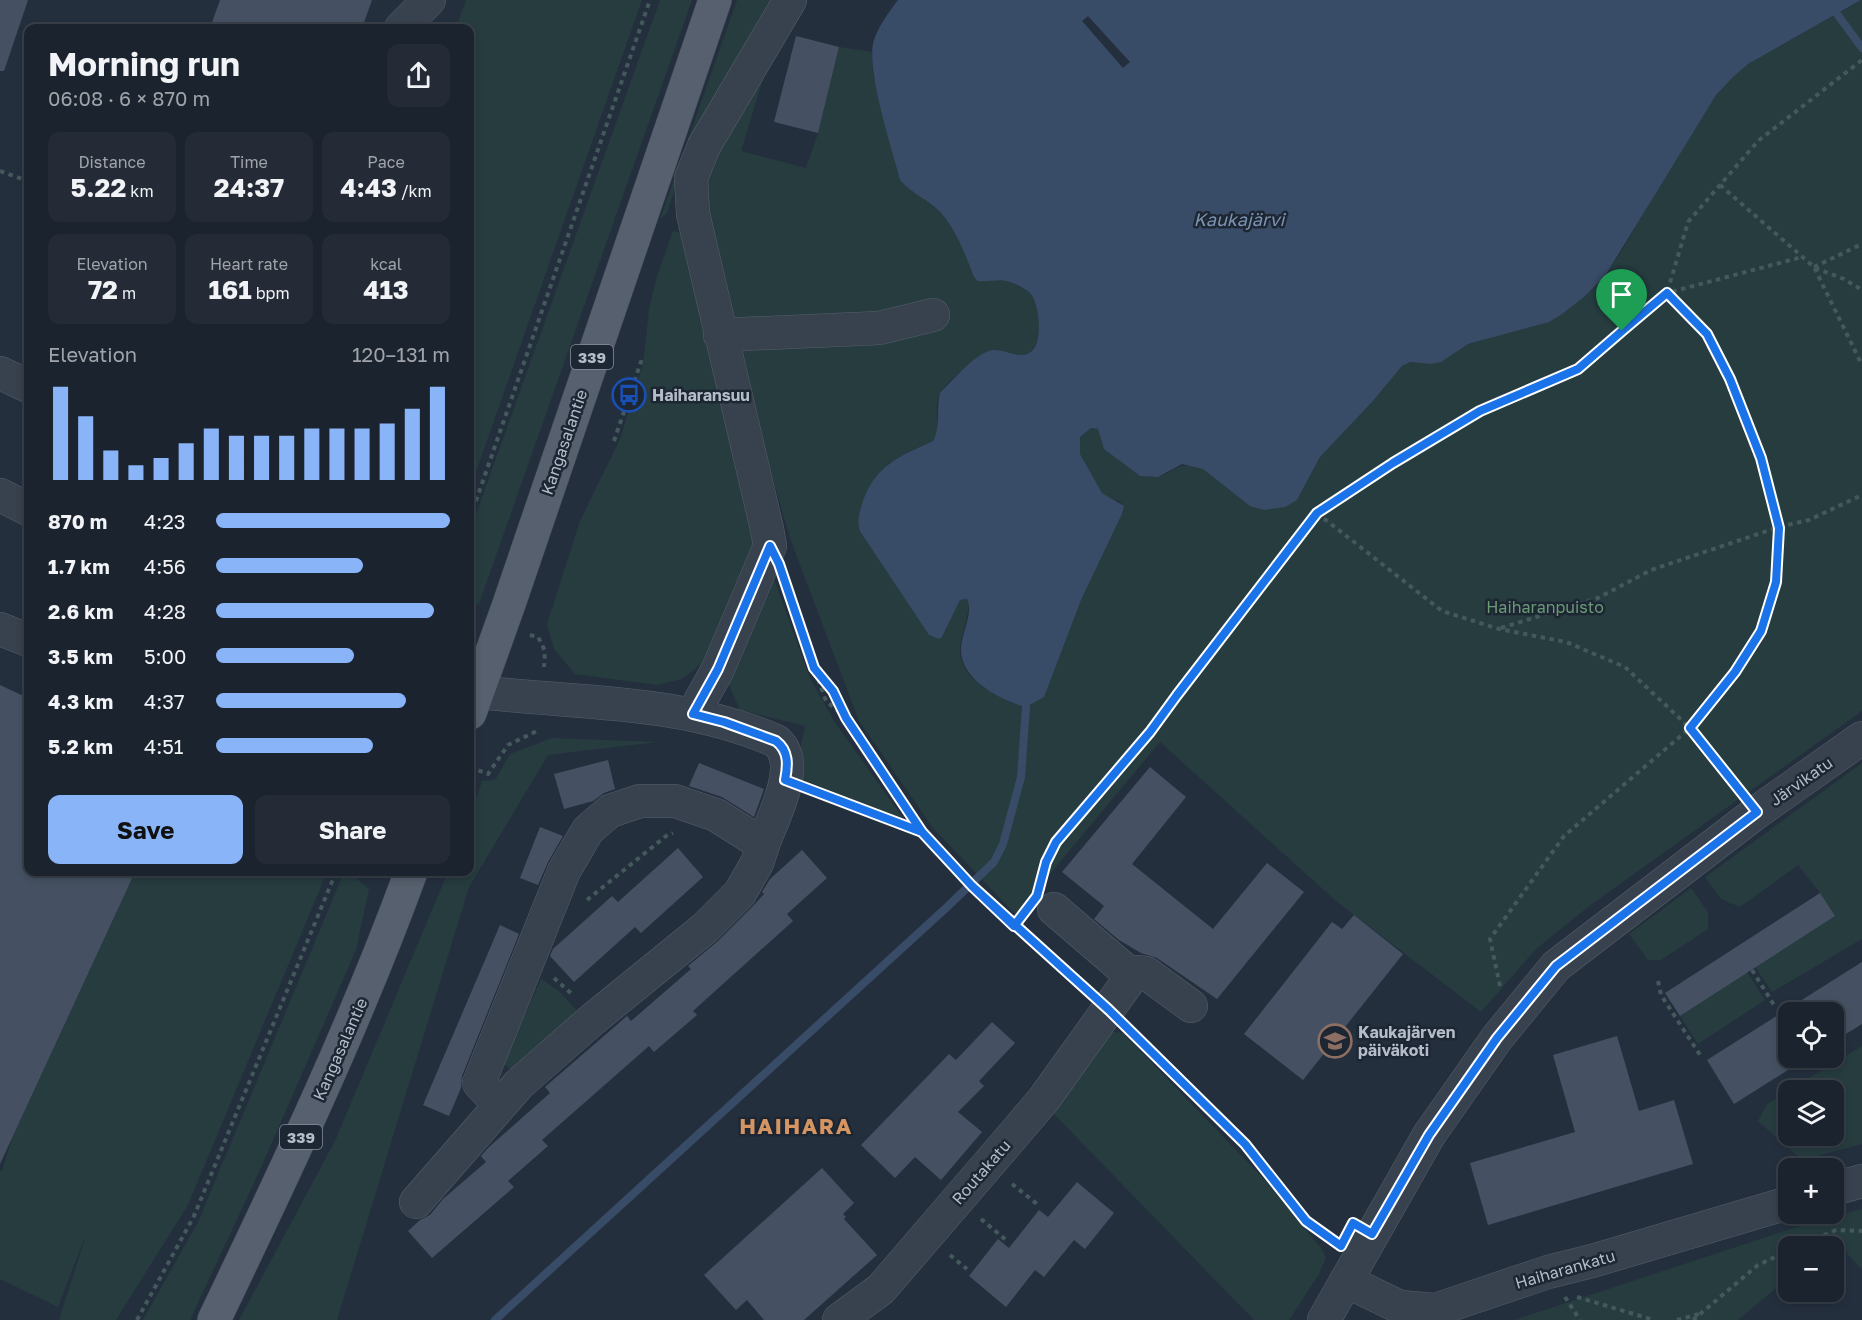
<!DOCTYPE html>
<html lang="en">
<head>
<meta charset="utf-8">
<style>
  :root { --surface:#1b232e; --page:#242b36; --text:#f1f3f6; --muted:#a0a4aa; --line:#39404a; --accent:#8ab4f8 }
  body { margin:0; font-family:"Golos Text",sans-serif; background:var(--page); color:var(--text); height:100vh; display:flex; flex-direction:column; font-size:22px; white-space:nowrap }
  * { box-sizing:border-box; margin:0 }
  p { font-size:20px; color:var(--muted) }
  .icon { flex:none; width:33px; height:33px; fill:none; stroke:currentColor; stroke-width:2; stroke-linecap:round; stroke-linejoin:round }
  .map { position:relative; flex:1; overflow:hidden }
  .drawer { position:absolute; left:24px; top:24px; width:450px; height:852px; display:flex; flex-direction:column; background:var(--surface); border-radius:12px; box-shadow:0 3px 9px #0003,0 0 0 2px var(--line) }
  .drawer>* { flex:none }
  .fabs { position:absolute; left:1778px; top:1002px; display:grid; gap:12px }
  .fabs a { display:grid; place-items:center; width:66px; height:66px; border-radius:12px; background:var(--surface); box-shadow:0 3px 9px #0003,0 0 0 2px var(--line); font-size:30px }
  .pin { position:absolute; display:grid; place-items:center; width:51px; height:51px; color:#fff; margin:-62px -26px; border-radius:50% 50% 50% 0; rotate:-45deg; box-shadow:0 0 6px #0007 }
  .pin .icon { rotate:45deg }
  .round { display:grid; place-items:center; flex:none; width:63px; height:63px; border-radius:12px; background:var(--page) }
  .headline { display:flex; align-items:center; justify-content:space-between; height:102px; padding:0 24px }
  h1 { font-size:33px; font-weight:700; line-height:45px }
  .metrics { display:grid; grid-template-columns:repeat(3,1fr); gap:9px; height:102px; padding:6px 24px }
  .metrics div { display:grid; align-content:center; border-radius:12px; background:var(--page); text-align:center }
  .metrics b { font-size:26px; font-weight:700 }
  .metrics small { font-size:16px; font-weight:400 }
  .metrics p { font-size:16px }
  .chart { height:168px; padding:12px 24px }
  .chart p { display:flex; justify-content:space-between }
  .chart svg { width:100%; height:108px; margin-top:6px; stroke:var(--accent); stroke-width:6 }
  .cta { display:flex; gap:12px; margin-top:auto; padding:12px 24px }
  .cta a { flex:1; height:69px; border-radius:12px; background:var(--accent); color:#111; font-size:24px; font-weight:700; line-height:69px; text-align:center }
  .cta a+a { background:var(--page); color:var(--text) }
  ul { padding:0 24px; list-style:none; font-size:20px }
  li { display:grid; grid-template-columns:96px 72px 1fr; align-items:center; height:45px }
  li i { height:15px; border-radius:8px; background:var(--accent) }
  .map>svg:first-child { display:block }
  .green { fill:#263c3f }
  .water { fill:#394c67 }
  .pier { fill:#242f3e }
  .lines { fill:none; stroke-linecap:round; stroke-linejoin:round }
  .stream { stroke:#394c67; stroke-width:8 }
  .building { fill:#455162 }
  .minor-casing { stroke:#565f6c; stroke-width:34 }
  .major-casing { stroke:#414a57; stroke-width:34 }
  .path { stroke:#44595c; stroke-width:4; stroke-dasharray:4.5 4.5; stroke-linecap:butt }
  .minor { stroke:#38414e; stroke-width:33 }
  .major { stroke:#56606e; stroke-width:33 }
  .route-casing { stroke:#fff; stroke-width:12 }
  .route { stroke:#1a73e8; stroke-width:8 }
  .labels { text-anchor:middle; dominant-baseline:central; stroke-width:5; stroke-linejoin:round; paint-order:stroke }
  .shield { fill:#1d2633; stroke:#878f9c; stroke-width:1.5 }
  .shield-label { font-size:15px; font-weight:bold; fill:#b4bcc9 }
  .poi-label { font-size:16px; font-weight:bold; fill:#b4bcc9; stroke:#1d2633; text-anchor:start }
  .street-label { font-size:16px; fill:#b4bcc9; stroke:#1d2633 }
  .park-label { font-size:16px; fill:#6b9a76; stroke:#1d2633 }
  .water-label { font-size:18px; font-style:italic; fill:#7c92b1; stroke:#1d2633 }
  .district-label { font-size:22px; font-weight:bold; letter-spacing:1.5px; fill:#d59563; stroke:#1d2633 }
</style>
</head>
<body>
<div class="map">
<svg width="1862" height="1320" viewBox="0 0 1862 1320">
  <rect width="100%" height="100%" fill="#242f3e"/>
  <g class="green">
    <polygon points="466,0 642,0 470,489 470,28 456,28"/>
    <polygon points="660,0 692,0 479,604 471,607 470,531"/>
    <polygon points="737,0 777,0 683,165 667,213 660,219"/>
    <path d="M1862,0V711L1592,904L1536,949L1481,1012L1336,901L1160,742L1016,915L933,828L859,721L791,541L750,402L700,180L769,59L741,151L806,168L818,133L839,47L872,52L873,74L900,180C912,194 929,200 941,214C957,232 965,254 974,277C985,282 991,279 1001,280C1010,280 1016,285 1023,289C1024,289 1030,293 1031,294C1041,305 1044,348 1027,354C1017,357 1005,352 995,350C977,359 939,382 937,404C936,417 940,430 933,441C888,461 875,466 859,514L942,637L960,600L967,599C971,606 967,614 966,622C964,631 960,641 960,650C960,678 993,694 1014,704L1081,600L1122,514L1124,507L1120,502L1102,494L1080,454V437L1091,428L1098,429L1101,434L1102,444C1117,457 1137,482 1159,476C1176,472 1173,463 1195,466L1297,500L1320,457L1373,401L1402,366L1410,362L1431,364L1448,357L1468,344L1548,322L1584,297L1605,276L1621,252L1670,167L1716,95L1733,76L1748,64Z"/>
    <polygon points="673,231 684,233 764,540 710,657 682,679 657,685 575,674 554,649 547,624 580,521 621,437 630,406 635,407 640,391 635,389 643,365 649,309 657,276"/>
    <polygon points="769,565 810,678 836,724 906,822 795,776 805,726 740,710 726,679"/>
    <polygon points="552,738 658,742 548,755 469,887 337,1320 239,1320 335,1141 448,872 470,872 470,817 482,781 495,780 510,754"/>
    <polygon points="1862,763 1862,939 1772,992 1755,967 1820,893 1798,865 1740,907 1721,899 1705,877"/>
    <polygon points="135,872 327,872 188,1205 116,1320 59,1320 87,1232 58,1307 0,1279 0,1171 2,1171 12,1138"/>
    <polygon points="344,872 356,872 355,877 369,889 356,950 260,1170 190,1320 143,1320 198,1222"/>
    <polygon points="1691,888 1708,912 1708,929 1661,960 1648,960 1629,934"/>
    <polygon points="1747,972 1765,1000 1698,1044 1680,1016"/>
    <polygon points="541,979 559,991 579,1013 514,1073 503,1063"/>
    <polygon points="1101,1031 1123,1033 1263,1178 1322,1249 1326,1258 1319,1274 1289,1320 1254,1320 1048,1108"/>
    <polygon points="1862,1046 1862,1144 1802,1160 1758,1121 1767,1104 1788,1091 1788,1136 1833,1136 1833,1090 1789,1090"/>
    <polygon points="1862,1209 1862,1270 1834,1239 1825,1246 1788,1246 1788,1278 1738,1320 1514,1320 1812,1222"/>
  </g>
  <path class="water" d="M898,0H1861L1748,64L1733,77L1716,95L1605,276L1584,297L1562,314L1549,322L1468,344L1441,362L1431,364L1410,362L1402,366L1373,401L1320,457L1297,500L1285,507L1264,510L1250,506L1203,469L1182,464L1158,477L1140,476L1104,449L1098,429L1091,428L1080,437V454L1102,493L1124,506L1122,514L1081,600L1044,697L1026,707C1002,701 960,680 961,649C961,634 974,613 967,599L960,600L942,637L939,639L929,635L860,531C857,521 859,513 862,504C875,465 898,457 933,441C941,427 936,409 940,393C952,381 976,352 993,350C1005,349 1018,359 1029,353C1044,346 1040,303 1030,293C1026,289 1016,284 1010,282C1000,278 989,282 978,281L974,277C965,254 957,232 941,213C929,200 912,194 900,180C892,148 865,68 874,40C879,25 889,12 898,0Z"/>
  <polygon class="pier" points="1088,16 1130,62 1123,68 1082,21"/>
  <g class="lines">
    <g class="stream">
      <polyline points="1837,14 1862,48"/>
      <polyline points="495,1320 946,908 994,862 1003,844 1021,777 1026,707"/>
    </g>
  </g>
  <g class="building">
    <polygon points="0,0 28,0 4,71 0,71"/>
    <polygon points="220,0 372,0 362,28 210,28"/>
    <polygon points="796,36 839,47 818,133 774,122"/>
    <polygon points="0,685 28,698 28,872 135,872 0,1164"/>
    <polygon points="608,760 615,789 604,793 593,801 564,809 554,774"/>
    <polygon points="699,763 764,789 754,817 722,797 689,786"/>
    <polygon points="1150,767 1186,797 1132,864 1213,929 1267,863 1304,892 1217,999 1157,958 1141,953 1119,940 1094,919 1104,906 1062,872"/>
    <polygon points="540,827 563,836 548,862 538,885 520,878"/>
    <polygon points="678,848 703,877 641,933 635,927 574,982 550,956 553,949 612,896 618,902"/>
    <polygon points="802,850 827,878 787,914 793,921 693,1011 697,1015 654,1052 649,1046 542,1140 548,1146 508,1181 514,1187 432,1258 408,1231 420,1220 430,1215 443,1199 486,1162 481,1156 489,1147 550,1093 545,1087 627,1016 631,1021 691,969 688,966 718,941 753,906 764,894 762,892 770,879"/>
    <polygon points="1820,893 1835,916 1680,1016 1665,993"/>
    <polygon points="1354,915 1403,954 1303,1080 1244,1034 1332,922 1342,929"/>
    <polygon points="500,925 519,934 462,1076 461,1088 449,1116 423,1105"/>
    <polygon points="1862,962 1862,1024 1833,1042 1833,1012 1788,1012 1788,1070 1734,1104 1707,1060"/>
    <polygon points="992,1022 1015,1043 979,1081 984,1086 958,1112 982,1132 941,1180 915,1157 895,1178 861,1145 949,1054 956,1060"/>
    <polygon points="1617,1036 1639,1111 1674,1100 1693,1164 1488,1225 1470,1163 1575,1132 1553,1055"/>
    <polygon points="822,1168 854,1203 843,1214 846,1217 844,1219 877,1255 804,1320 764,1320 747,1300 736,1310 704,1275"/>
    <polygon points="1077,1182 1114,1213 1085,1249 1074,1240 1044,1277 1035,1270 1006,1307 969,1276 998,1239 1009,1248 1039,1210 1048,1217"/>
  </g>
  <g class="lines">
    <defs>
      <g id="minor">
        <polyline points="401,28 429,0"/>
        <polyline points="720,335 879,328 933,315"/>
        <polyline points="0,373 28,386"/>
        <polyline points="0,495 28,509"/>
        <polyline points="0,629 28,640"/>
        <path d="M470,691C573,704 679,698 776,741C802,762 775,814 765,839L751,837L716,815L675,801H640L610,811L588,830L564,871L479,1083L500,1105"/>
        <polyline points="693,714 718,669 770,546 767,529 693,214 691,178 704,146 790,0"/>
        <polyline points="1054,909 1132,976"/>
        <polyline points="1833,1189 1862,1181"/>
        <polyline points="416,1202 519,1084 593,1019 705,928 740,893 757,863 765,839"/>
        <polyline points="1346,1281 1400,1307 1435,1310 1548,1272 1592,1261 1788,1203"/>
        <polyline points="839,1320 881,1289 1010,1139 1044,1099 1132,976 1139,972 1146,973 1191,1006"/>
        <polyline points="1324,1320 1429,1135 1497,1038 1556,966 1757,812 1862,738"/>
      </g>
      <g id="major">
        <polyline points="470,713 509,604 715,0"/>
        <path d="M214,1320C285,1172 355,1025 411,872"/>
      </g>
    </defs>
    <use href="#minor" class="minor-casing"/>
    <use href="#major" class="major-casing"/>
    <g class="path">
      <polyline points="0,171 28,181"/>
      <polyline points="1720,185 1814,267 1862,365"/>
      <polyline points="1814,267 1862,244"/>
      <polyline points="1815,268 1844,279 1862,290"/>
      <polyline points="614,441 643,356"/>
      <polyline points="1317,513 1442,611 1499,629 1566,642 1625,667 1690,728 1739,789"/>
      <polyline points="470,518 650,0"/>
      <polyline points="786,585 814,668 833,691 846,718 922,832"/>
      <polyline points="1501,628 1598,598 1651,570 1779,527 1809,520 1862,495"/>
      <polyline points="530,635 538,637 545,651 544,667"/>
      <polyline points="815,671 826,701 844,716"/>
      <polyline points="470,767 488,774 508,745 539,730"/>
      <polyline points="814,791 922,833 972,886 1086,990"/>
      <polyline points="1041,883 1046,862 1056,842 1150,732 1317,513 1393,463 1480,411 1578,369 1667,293 1688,222 1758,141 1862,60"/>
      <polyline points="587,900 666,836 673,833"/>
      <polyline points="1014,926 1024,912"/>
      <polyline points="1752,970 1774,1005"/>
      <polyline points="554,978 573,995"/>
      <polyline points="1658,981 1661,995 1700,1055"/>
      <polyline points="1500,986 1490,939 1564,836 1690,728 1735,672 1761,631 1776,582 1779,527 1761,458 1730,379 1707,335 1667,293 1802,257"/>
      <polyline points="1129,1030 1245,1144 1306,1221 1334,1241"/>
      <polyline points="1012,1184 1037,1204"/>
      <polyline points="981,1219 1006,1240"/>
      <polyline points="1799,1246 1836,1230 1862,1231"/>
      <polyline points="950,1255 967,1269"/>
      <polyline points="1565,1297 1580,1320"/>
      <polyline points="1577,1297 1654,1320"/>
      <polyline points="137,1320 194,1216 336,872"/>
      <polyline points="1677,1320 1699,1314"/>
      <polyline points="1693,1320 1758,1265 1788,1251"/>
    </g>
    <use href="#minor" class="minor"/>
    <use href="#major" class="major"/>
  </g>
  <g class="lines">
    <defs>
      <path id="route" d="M1622,331L1578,369L1480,411L1393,463L1317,513L1177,695L1150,732L1056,842L1046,862L1037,896L1014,926L972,886L922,832L785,780C788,765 789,751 776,741L724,722L693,714L718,669L770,546L779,564L814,668L833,691L846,718L922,832L972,886L1109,1010L1245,1144L1306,1221L1341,1246L1353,1223L1372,1234L1429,1135L1497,1038L1556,966L1757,812L1690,728L1735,672L1761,631L1776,582L1779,528L1761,458L1730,379L1707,334L1667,293L1622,331"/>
    </defs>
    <use href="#route" class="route-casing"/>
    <use href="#route" class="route"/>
  </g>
  <defs>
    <symbol id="bus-ring" viewBox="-11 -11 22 22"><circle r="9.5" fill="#1d2633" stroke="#1a4fb4" stroke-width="1.5"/><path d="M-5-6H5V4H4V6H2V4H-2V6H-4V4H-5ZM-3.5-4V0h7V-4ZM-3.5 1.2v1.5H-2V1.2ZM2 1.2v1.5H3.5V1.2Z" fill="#1a4fb4"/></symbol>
    <symbol id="school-ring" viewBox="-11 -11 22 22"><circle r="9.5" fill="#1d2633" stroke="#8d6e63" stroke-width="1.5"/><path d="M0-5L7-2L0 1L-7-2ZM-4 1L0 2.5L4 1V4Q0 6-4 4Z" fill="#8d6e63"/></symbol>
  </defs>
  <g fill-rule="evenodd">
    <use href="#bus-ring" x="610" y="376" width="38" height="38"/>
    <use href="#school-ring" x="1316" y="1022" width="38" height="38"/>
  </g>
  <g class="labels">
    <g class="shield">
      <rect x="571" y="345" width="42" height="24" rx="4.5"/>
      <rect x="280" y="1125" width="42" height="24" rx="4.5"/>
    </g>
    <g class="shield-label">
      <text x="592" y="357">339</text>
      <text x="301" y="1137">339</text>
    </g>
    <g class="poi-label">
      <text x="652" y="395">Haiharansuu</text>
      <text x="1358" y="1032">Kaukajärven<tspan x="1358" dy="18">päiväkoti</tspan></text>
    </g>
    <g class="street-label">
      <text transform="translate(564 442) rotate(-71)">Kangasalantie</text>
      <text transform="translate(1801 781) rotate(-35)">Järvikatu</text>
      <text transform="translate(340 1049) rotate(-66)">Kangasalantie</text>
      <text transform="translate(981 1172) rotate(-49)">Routakatu</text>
      <text transform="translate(1565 1269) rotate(-16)">Haiharankatu</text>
    </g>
    <g class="park-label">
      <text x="1545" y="607">Haiharanpuisto</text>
    </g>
    <g class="water-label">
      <text x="1239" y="219">Kaukajärvi</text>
    </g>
    <g class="district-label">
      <text x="796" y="1125">HAIHARA</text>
    </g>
  </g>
</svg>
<div class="fabs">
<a><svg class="icon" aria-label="locate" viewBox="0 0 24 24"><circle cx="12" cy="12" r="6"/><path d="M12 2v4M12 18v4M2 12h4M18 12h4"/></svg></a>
<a><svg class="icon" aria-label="layers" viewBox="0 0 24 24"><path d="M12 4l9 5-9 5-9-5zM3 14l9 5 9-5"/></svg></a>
<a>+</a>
<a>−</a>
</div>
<div class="pin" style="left:1622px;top:331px;background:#1e9e55"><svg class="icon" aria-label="arrive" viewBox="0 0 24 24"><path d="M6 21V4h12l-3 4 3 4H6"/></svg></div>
<section class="drawer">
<div class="headline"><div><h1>Morning run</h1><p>06:08 · 6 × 870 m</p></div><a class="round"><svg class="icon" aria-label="share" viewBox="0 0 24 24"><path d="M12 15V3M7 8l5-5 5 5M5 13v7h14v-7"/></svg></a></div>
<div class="metrics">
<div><p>Distance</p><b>5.22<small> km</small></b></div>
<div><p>Time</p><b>24:37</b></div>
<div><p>Pace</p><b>4:43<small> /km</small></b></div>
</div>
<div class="metrics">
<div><p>Elevation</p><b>72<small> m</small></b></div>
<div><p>Heart rate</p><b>161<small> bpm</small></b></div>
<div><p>kcal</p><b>413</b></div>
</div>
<div class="chart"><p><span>Elevation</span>120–131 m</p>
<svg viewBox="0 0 160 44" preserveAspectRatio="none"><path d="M5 44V6M15 44V18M25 44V32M35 44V38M45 44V35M55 44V29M65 44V23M75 44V26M85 44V26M95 44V26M105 44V23M115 44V23M125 44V23M135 44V21M145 44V15M155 44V6"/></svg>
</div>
<ul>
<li><b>870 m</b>4:23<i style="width:100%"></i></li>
<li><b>1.7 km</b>4:56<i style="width:63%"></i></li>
<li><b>2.6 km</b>4:28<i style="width:93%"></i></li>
<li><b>3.5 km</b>5:00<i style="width:59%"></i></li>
<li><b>4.3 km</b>4:37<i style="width:81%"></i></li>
<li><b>5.2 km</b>4:51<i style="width:67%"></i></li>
</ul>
<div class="cta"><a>Save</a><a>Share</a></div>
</section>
</div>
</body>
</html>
